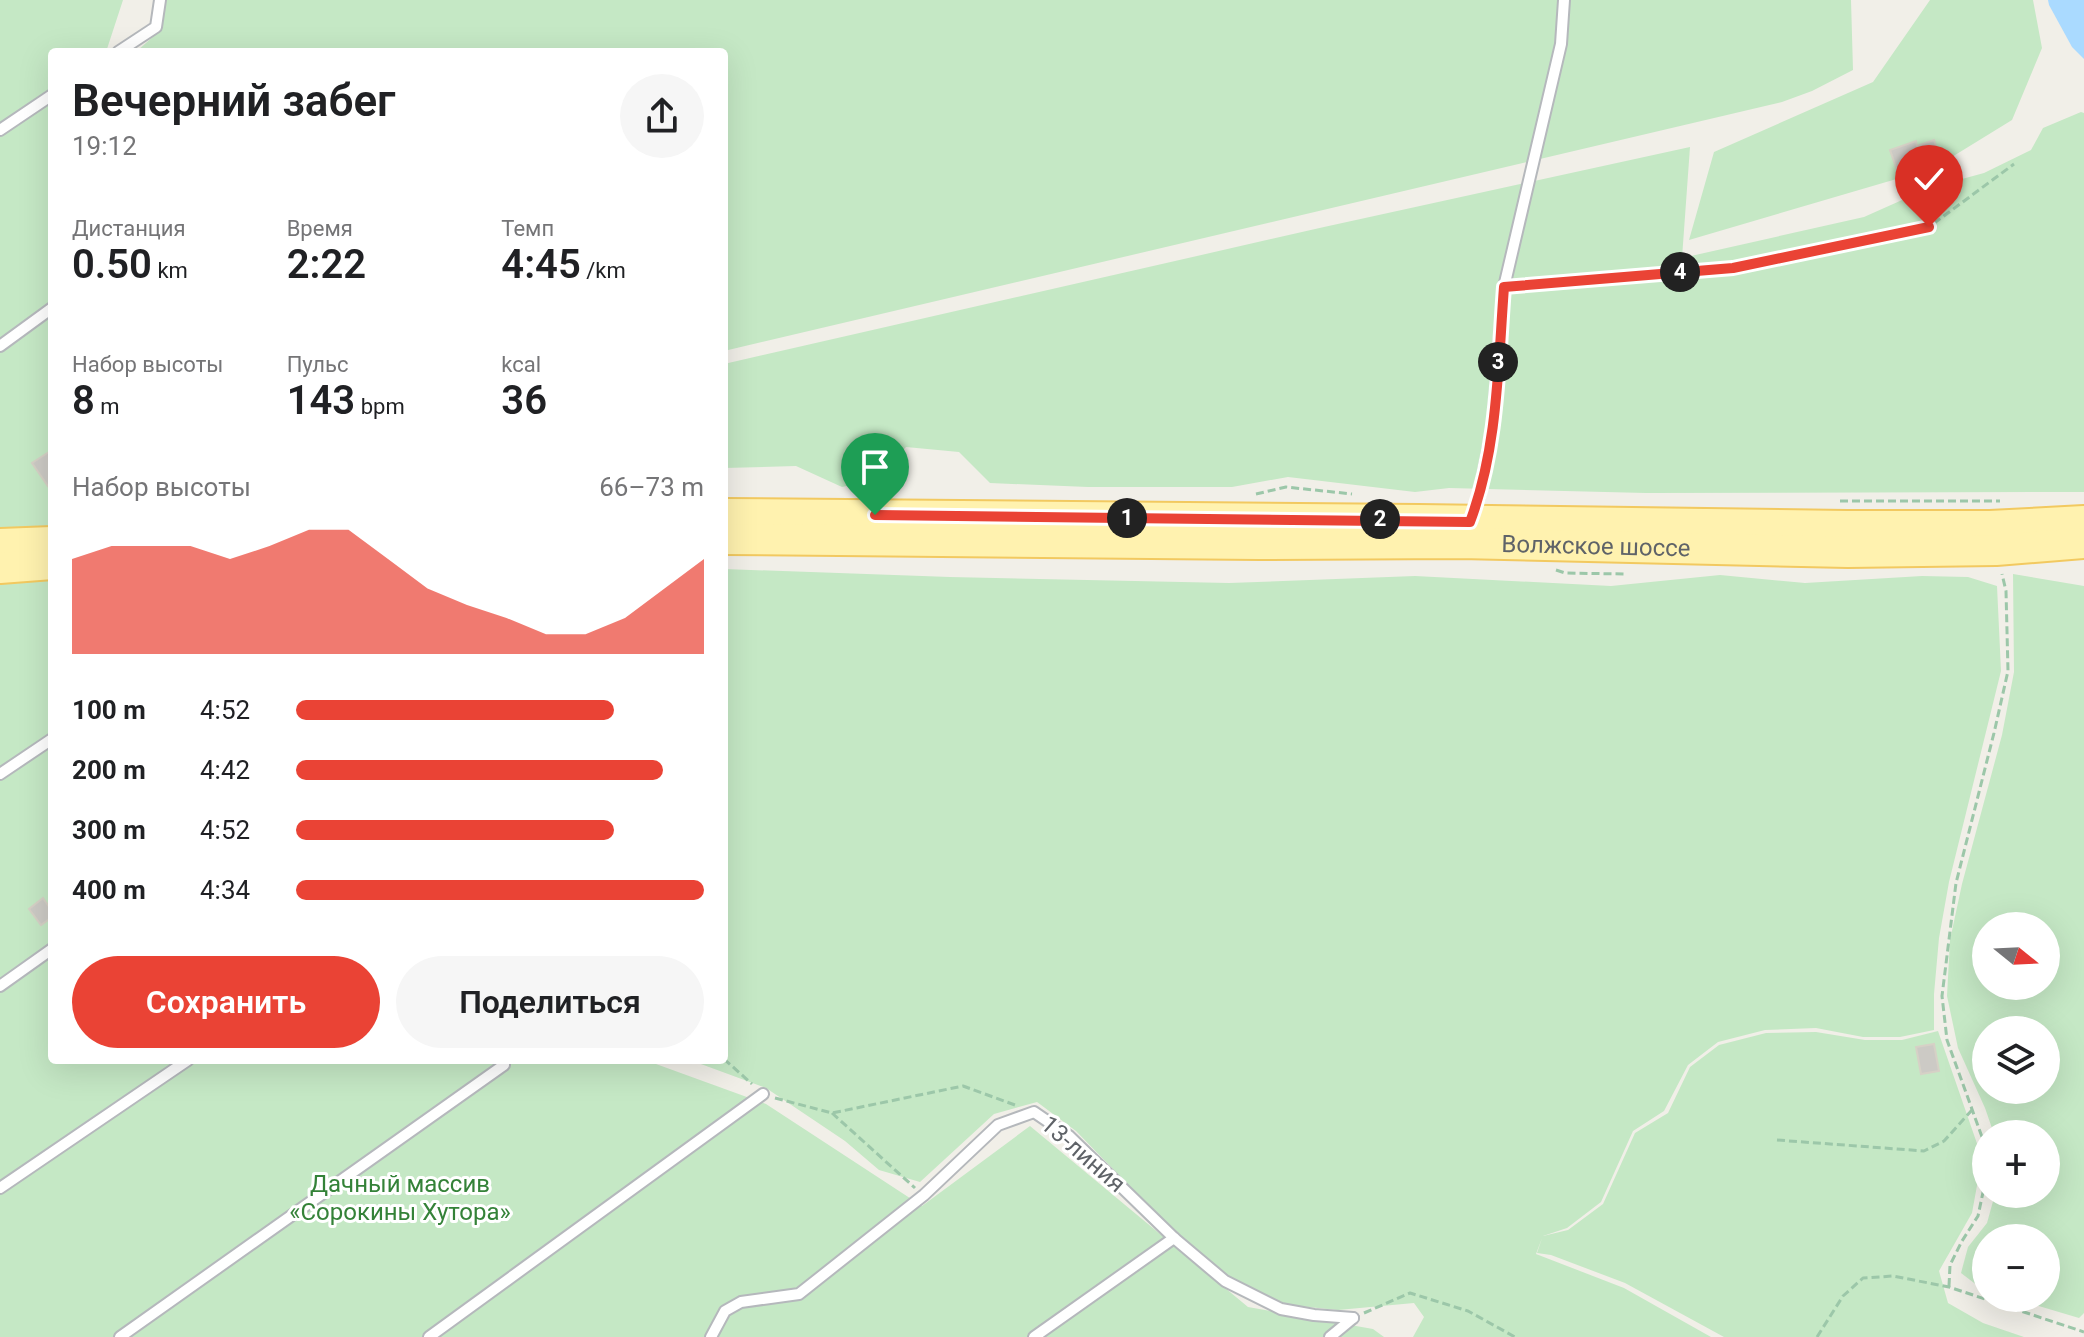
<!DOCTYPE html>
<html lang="ru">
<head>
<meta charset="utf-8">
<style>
  :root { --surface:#fff; --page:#f6f6f6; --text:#202124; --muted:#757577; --accent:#ea4335 }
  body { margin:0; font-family:Roboto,sans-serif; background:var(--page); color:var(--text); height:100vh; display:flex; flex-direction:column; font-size:30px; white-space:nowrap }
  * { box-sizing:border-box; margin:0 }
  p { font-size:26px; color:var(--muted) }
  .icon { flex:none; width:44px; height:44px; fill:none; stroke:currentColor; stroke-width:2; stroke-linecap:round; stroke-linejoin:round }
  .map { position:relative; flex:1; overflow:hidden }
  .side { position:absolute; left:48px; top:48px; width:680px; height:1016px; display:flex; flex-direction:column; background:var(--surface); border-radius:8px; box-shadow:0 8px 32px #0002 }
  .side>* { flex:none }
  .needle { width:52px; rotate:108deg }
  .buttons { position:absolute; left:1972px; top:912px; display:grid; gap:16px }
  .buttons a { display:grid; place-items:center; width:88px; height:88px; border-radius:50%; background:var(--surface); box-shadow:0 8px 32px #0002; font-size:40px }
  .pin { position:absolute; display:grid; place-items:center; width:68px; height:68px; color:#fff; margin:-82px -34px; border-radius:50% 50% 50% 0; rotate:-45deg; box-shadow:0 0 8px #0007 }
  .pin .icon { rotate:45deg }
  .km { position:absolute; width:40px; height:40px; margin:-20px; border-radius:50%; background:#222; color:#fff; font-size:22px; line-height:40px; text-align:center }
  .round { display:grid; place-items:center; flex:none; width:84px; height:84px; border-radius:42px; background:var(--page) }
  .summary { display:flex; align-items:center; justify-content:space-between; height:136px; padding:0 24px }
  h1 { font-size:44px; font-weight:600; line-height:60px }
  .stats { display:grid; grid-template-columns:repeat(3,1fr); gap:12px; height:136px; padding:8px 24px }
  .stats div { display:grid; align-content:center }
  .stats b { font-size:40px; font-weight:600 }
  .stats small { font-size:22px; font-weight:400 }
  .stats p { font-size:22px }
  .chart { height:224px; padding:16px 24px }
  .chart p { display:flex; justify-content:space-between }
  .chart svg { width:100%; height:144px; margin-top:8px; fill:var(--accent); opacity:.7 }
  .button { display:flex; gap:16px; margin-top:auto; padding:16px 24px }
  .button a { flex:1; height:92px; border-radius:48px; background:var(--accent); color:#fff; font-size:32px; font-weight:600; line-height:92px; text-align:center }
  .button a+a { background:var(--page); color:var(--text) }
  ul { padding:0 24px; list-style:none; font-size:26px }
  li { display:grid; grid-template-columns:128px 96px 1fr; align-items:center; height:60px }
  li i { height:20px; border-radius:10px; background:var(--accent) }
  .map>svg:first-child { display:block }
  .green { fill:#c5e8c5; fill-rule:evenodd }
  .water { fill:#aadaff }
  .building { fill:#cccac5; stroke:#d6d1c6; stroke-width:2 }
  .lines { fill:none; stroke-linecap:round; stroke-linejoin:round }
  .service-casing { stroke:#b5b8bc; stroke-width:14 }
  .primary-casing { stroke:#f2c960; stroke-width:34 }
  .path { stroke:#9cc7a9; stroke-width:3; stroke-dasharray:8 4; stroke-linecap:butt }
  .service { stroke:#fff; stroke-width:10 }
  .primary { stroke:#fff2af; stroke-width:30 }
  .route-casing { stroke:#fff; stroke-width:16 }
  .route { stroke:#ea4335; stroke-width:10 }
  .labels { text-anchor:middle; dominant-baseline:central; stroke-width:6; stroke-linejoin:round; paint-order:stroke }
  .street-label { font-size:24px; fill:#5f6368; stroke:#fff }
  .park-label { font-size:24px; fill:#348238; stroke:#fff }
</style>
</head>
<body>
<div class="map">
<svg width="2084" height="1337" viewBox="0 0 2084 1337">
  <rect width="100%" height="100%" fill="#f1efe8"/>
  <g class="green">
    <polygon points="0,0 123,0 106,52 52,52 52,1060 645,1060 766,1104 922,1206 1030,1126 1248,1307 1373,1329 1384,1337 0,1337"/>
    <polygon points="165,0 1851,0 1853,70 1812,91 1782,102 724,351 724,52 136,52 157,33"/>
    <polygon points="1930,0 2033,0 2042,48 2012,120 1934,168 1689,240 1714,152 1873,82"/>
    <polygon points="2081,112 2084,113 2084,492 1646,493 1449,488 1415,492 1288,477 1232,487 1088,487 990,483 959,452 906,447 875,480 842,487 796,466 724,468 724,364 1324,227 1690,147 1682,258 1864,217 1929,188 1984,173 2031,150 2043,128"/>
    <polygon points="724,569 950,577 1229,583 1415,576 1611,586 1720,575 1805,583 1922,576 1968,577 1997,586 2001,671 1949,882 1939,938 1934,994 1934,1030 1900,1037 1863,1037 1816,1028 1765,1030 1718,1042 1688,1065 1664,1111 1633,1131 1601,1202 1567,1228 1543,1236 1568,1230 1603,1204 1635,1133 1668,1113 1690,1067 1719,1045 1766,1033 1816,1032 1865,1040 1902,1040 1938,1031 1982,1158 1972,1213 1939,1271 1948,1303 1983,1323 2024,1337 1724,1337 1625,1283 1551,1255 1537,1253 1542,1238 1536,1254 1624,1288 1711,1337 1413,1337 1424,1317 1414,1303 1338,1310 1288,1305 1230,1278 1176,1234 1076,1131 1037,1102 994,1114 920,1182 879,1170 845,1141 766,1088 690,1060 724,1060"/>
    <path d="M2013,574L2084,586V1313L2079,1318L2012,1298H2046V1238H1986V1289L1978,1286L1961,1273L1968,1247L1987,1223L1995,1194H2046V1134H1994L1985,1108L1958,1048L1947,996L1950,940L1962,884L2002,735L2014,672ZM2046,926V986H1986V926ZM1986,1030H2046V1090H1986Z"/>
  </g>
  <polygon class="water" points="2048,0 2084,0 2084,59 2072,47 2049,5"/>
  <g class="building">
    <polygon points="1934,140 1941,161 1899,176 1890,150 1916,141 1917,146"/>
    <polygon points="52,450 52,492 32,463"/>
    <polygon points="43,898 52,911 52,917 41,925 29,909"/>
    <polygon points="1934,1044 1939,1071 1921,1074 1916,1047"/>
  </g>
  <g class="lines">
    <defs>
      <g id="service">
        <polyline points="118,52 156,27 160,0"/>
        <polyline points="0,130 52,95"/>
        <polyline points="0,346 52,308"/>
        <polyline points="1472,516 1479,497 1493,425 1504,287 1561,44 1564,0"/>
        <polyline points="0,774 52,739"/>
        <polyline points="0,986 52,949"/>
        <polyline points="0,1188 188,1060"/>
        <polyline points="120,1337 504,1065 503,1060"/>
        <polyline points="429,1337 763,1094"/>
        <polyline points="711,1337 725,1311 741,1302 799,1294 924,1195 998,1125 1034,1112 1069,1136 1174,1238 1225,1281 1281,1309 1314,1315 1353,1318"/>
        <polyline points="1034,1337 1174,1238"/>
        <polyline points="1330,1337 1353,1318"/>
      </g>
      <g id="primary">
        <polyline points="724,514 1419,520 1847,526 1990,526 2084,521"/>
        <path id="s1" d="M724,539L1259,544L1461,543L1848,552L1996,550L2084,543"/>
        <polyline points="0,544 52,542"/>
        <polyline points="0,568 52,564"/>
      </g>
    </defs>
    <use href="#service" class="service-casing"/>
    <use href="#primary" class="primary-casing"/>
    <g class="path">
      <polyline points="1520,285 1733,268 1929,227 2014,164"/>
      <polyline points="1256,494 1286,487 1352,494"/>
      <polyline points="1840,501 2000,501"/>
      <polyline points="1556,570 1565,573 1624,574"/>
      <polyline points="724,1059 752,1084"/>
      <polyline points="775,1098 832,1113 963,1086 1015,1105"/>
      <polyline points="832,1113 915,1188"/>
      <polyline points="1777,1140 1924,1151 1944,1141 1972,1110"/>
      <polyline points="1986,1148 1947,1040 1942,996 1956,883 1994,733 2008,671 2006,591 2002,574"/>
      <polyline points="1949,1286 1950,1265 1962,1241 1978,1216 1986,1178"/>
      <polyline points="1364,1313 1410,1293 1468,1311 1515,1337"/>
      <polyline points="1817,1337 1843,1296 1863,1278 1893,1276 1949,1287 2084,1332"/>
    </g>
    <use href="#service" class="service"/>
    <use href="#primary" class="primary"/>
  </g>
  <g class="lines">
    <defs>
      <path id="route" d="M875,515L1470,522C1498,448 1498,365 1504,287L1733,268L1929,227"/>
    </defs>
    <use href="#route" class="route-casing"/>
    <use href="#route" class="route"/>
  </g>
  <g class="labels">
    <g class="street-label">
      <text stroke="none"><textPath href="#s1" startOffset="872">Волжское шоссе</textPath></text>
      <text transform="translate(1083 1154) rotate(41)">13-линия</text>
    </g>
    <g class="park-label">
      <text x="400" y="1184">Дачный массив<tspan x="400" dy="28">«Сорокины Хутора»</tspan></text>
    </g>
  </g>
</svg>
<div class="buttons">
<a><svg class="needle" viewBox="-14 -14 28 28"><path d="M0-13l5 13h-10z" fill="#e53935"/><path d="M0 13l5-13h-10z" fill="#757577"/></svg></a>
<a><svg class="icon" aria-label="layers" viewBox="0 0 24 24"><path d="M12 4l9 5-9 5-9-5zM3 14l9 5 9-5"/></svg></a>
<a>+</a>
<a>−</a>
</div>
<div class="pin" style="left:875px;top:515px;background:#1e9e55"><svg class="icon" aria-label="arrive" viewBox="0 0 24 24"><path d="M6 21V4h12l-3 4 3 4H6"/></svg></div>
<div class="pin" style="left:1929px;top:227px;background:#d93025"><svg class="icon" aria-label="check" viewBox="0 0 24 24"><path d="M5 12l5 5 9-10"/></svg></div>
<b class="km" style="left:1127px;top:518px">1</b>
<b class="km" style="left:1380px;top:519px">2</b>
<b class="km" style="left:1498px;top:362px">3</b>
<b class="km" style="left:1680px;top:272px">4</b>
<section class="side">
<div class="summary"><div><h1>Вечерний забег</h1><p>19:12</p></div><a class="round"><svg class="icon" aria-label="share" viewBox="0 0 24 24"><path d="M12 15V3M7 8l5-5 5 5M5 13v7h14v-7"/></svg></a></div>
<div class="stats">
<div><p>Дистанция</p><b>0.50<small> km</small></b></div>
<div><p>Время</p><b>2:22</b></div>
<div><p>Темп</p><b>4:45<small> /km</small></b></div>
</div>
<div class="stats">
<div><p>Набор высоты</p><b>8<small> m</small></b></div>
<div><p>Пульс</p><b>143<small> bpm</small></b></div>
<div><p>kcal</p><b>36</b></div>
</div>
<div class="chart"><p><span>Набор высоты</span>66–73 m</p>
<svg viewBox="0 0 160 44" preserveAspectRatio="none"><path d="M0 44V15L10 11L20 11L30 11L40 15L50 11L60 6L70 6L80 15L90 24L100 29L110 33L120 38L130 38L140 33L150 24L160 15V44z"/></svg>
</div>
<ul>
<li><b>100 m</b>4:52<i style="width:78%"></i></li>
<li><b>200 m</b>4:42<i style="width:90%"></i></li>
<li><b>300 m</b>4:52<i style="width:78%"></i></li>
<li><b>400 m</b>4:34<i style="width:100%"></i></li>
</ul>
<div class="button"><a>Сохранить</a><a>Поделиться</a></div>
</section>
</div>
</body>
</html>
